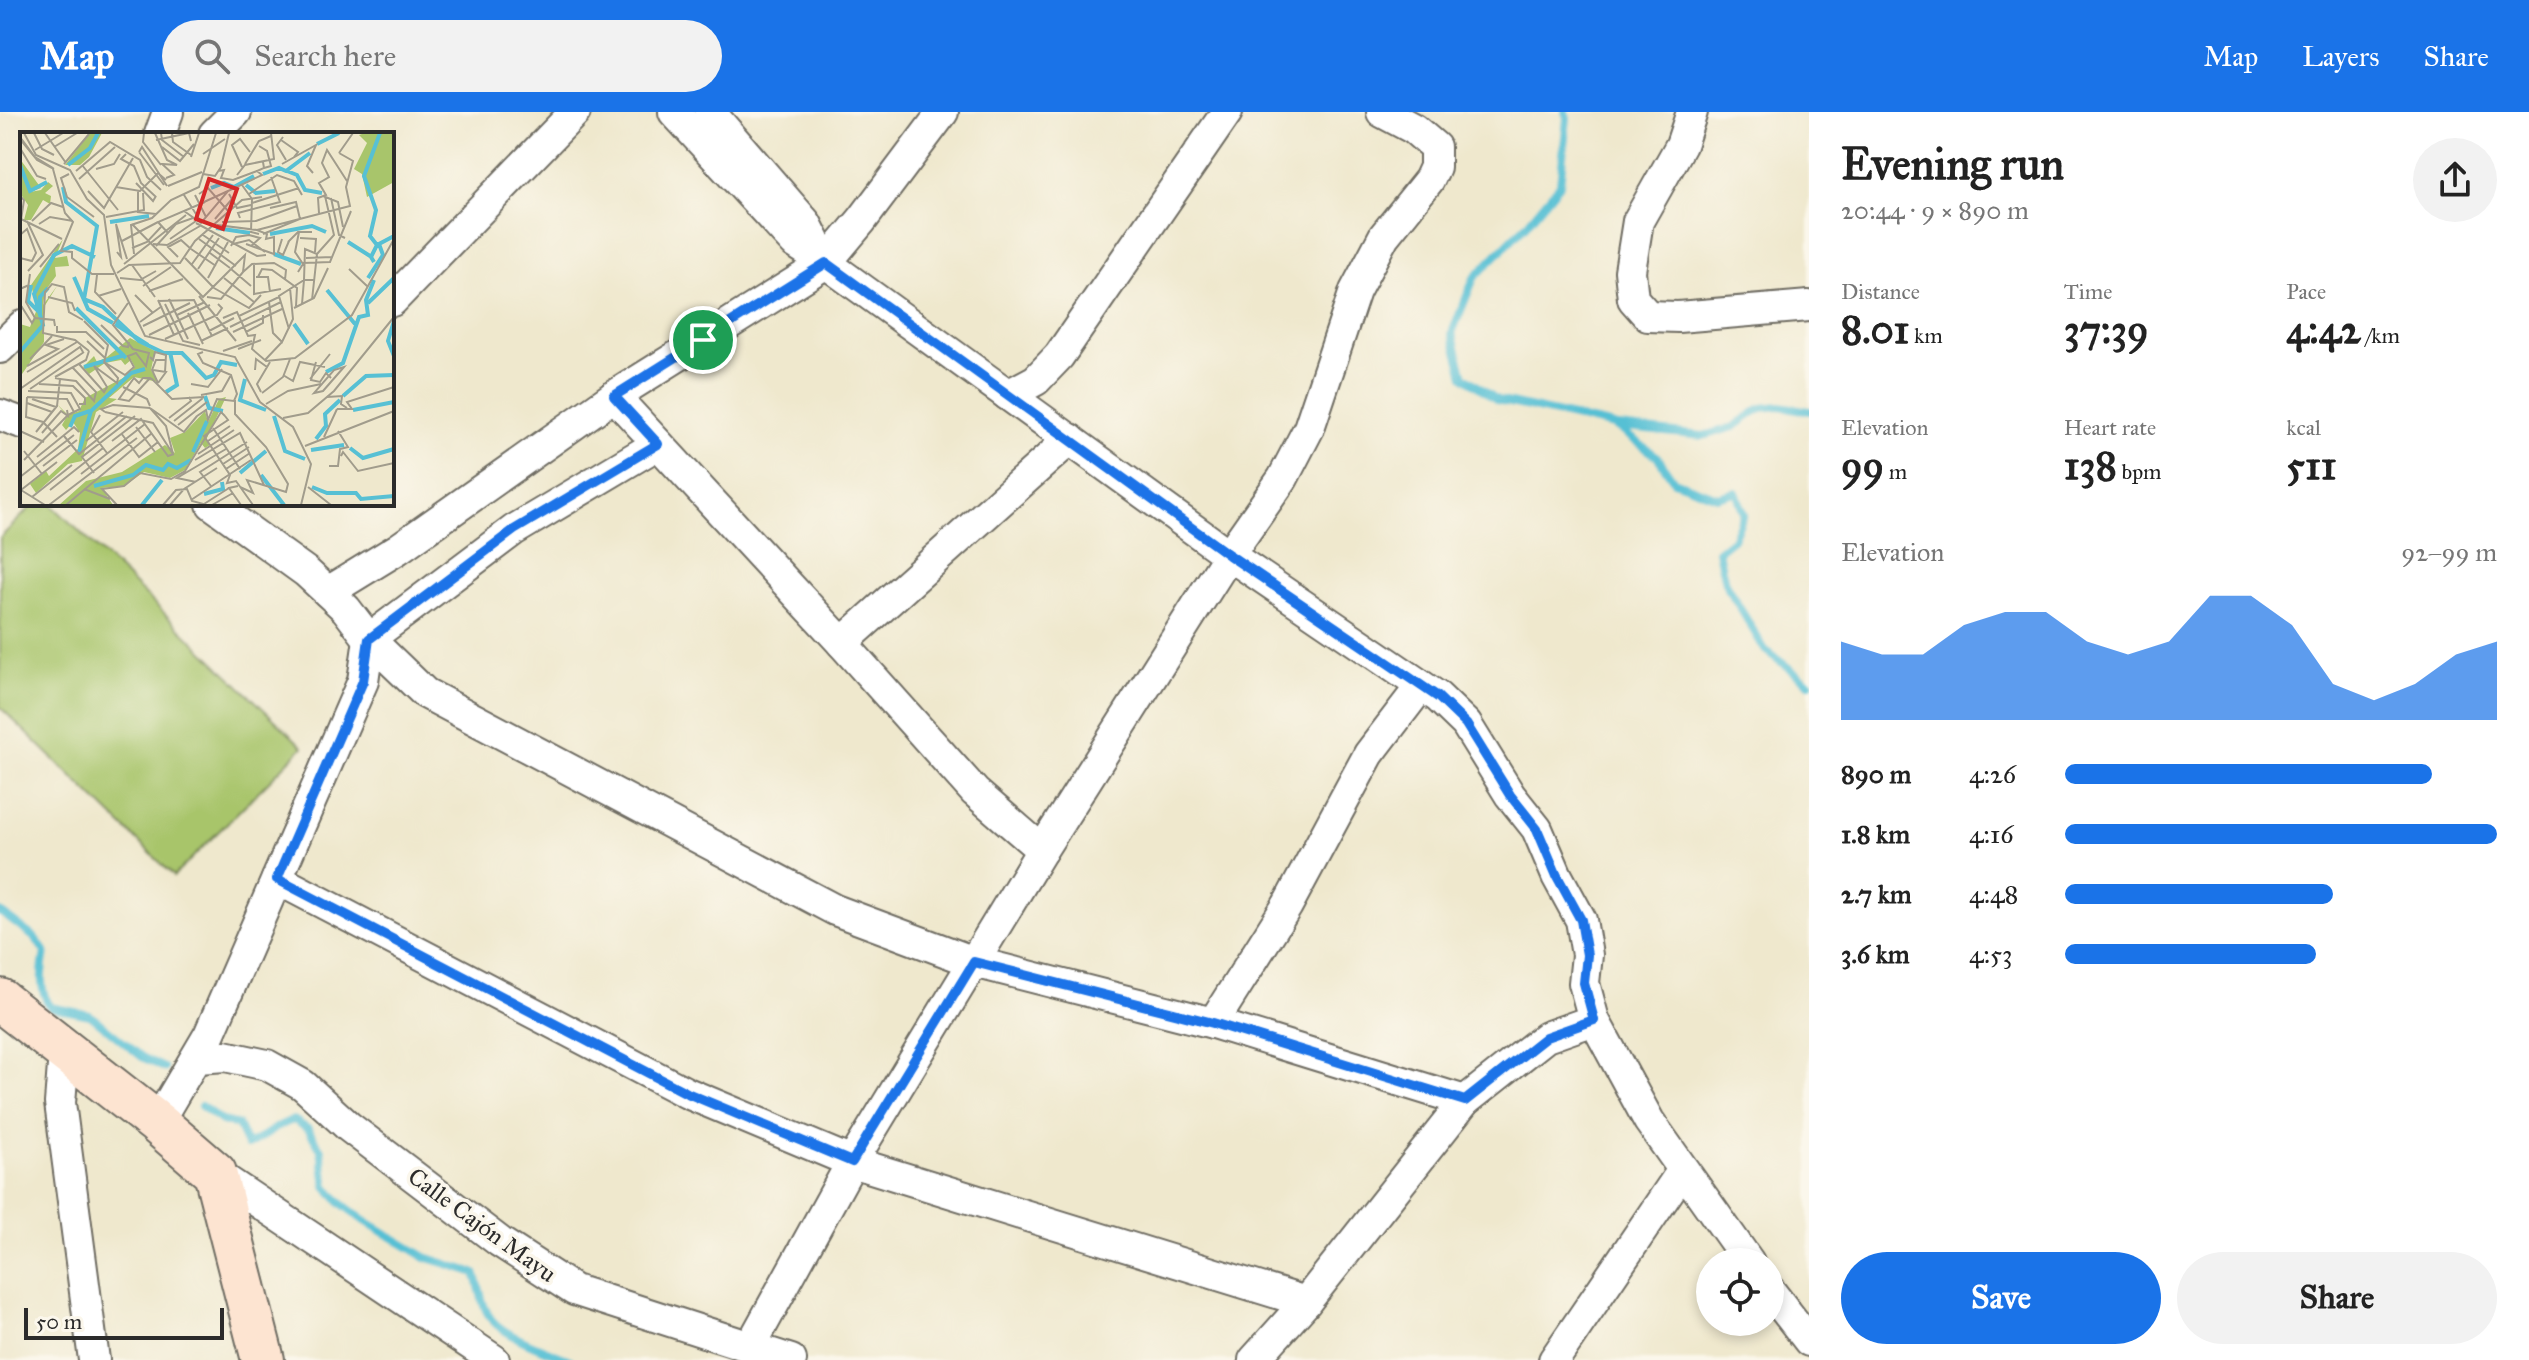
<!DOCTYPE html>
<html lang="en">
<head>
<meta charset="utf-8">
<style>
  :root { --surface:#fff; --page:#f2f2f2; --text:#222; --muted:#767676; --accent:#1a73e8 }
  body { margin:0; font-family:"IM FELL Great Primer",serif; background:var(--page); color:var(--text); height:100vh; display:flex; flex-direction:column; font-size:30px; white-space:nowrap }
  * { box-sizing:border-box; margin:0 }
  p { font-size:26px; color:var(--muted) }
  .icon { flex:none; width:44px; height:44px; fill:none; stroke:currentColor; stroke-width:2; stroke-linecap:round; stroke-linejoin:round }
  .map { position:relative; flex:1; overflow:hidden }
  .panel { display:flex; flex-direction:column; background:var(--surface); width:720px }
  .panel>* { flex:none }
  .tools { position:absolute; left:1696px; top:1136px; display:grid; gap:16px }
  .tools a { display:grid; place-items:center; width:88px; height:88px; border-radius:50%; background:var(--surface); box-shadow:0 4px 12px #0003; font-size:40px }
  .scale { position:absolute; left:24px; bottom:20px; width:200px; box-sizing:border-box; padding-left:8px; border:4px solid #2b2b2b; border-top:0; font-size:22px; line-height:28px; white-space:nowrap; color:#2b2b2b; -webkit-text-stroke:6px #fbf7ec; paint-order:stroke }
  .pin { position:absolute; display:grid; place-items:center; width:68px; height:68px; color:#fff; margin:-34px; border:4px solid #fff; border-radius:50%; box-shadow:0 2px 8px #0007 }
  .round { display:grid; place-items:center; flex:none; width:84px; height:84px; border-radius:42px; background:var(--page) }
  .head { display:flex; align-items:center; justify-content:space-between; height:136px; padding:0 32px }
  h1 { font-size:44px; font-weight:700; line-height:60px }
  .metrics { display:grid; grid-template-columns:repeat(3,1fr); gap:12px; height:136px; padding:8px 32px }
  .metrics div { display:grid; align-content:center }
  .metrics b { font-size:40px; font-weight:700 }
  .metrics small { font-size:22px; font-weight:400 }
  .metrics p { font-size:22px }
  .chart { height:224px; padding:16px 32px }
  .chart p { display:flex; justify-content:space-between }
  .chart svg { width:100%; height:144px; margin-top:8px; fill:var(--accent); opacity:.7 }
  .action { display:flex; gap:16px; margin-top:auto; padding:16px 32px }
  .action a { flex:1; height:92px; border-radius:48px; background:var(--accent); color:#fff; font-size:32px; font-weight:700; line-height:92px; text-align:center }
  .action a+a { background:var(--page); color:var(--text) }
  ul { padding:0 32px; list-style:none; font-size:26px }
  li { display:grid; grid-template-columns:128px 96px 1fr; align-items:center; height:60px }
  li i { height:20px; border-radius:10px; background:var(--accent) }
  header { display:flex; align-items:center; gap:48px; box-sizing:border-box; height:112px; padding:0 40px; background:var(--accent); color:#fff }
  header strong { font-size:38px }
  nav { display:flex; gap:44px; margin-inline-start:auto; font-size:28px }
  .search { width:560px; height:72px; background:var(--page); display:flex; align-items:center; gap:20px; box-sizing:border-box; padding:0 28px; border-radius:44px; color:var(--muted); font-size:30px }
  main { display:flex; flex:1; min-height:0 }
  .map>svg:first-child { display:block }
  .grass { fill:#a8c56b; stroke:#6a784b; stroke-width:2 }
  .lines { fill:none; stroke-linecap:round; stroke-linejoin:round }
  .stream { stroke:#57c0d4; stroke-width:8 }
  .street-casing { stroke:#706d64; stroke-width:34 }
  .secondary-casing { stroke:#706d64; stroke-width:46 }
  .street { stroke:#fff; stroke-width:30 }
  .secondary { stroke:#fde4d1; stroke-width:42 }
  .route-casing { stroke:#fff; stroke-width:16 }
  .route { stroke:#1a73e8; stroke-width:10 }
  .labels { text-anchor:middle; dominant-baseline:central; stroke-width:7; stroke-linejoin:round; paint-order:stroke }
  .street-label { font-size:24px; fill:#2b2b2b; stroke:#fbf7ec }
  .inset-river { fill:none; stroke:#57c0d4; stroke-width:4 }
  .inset-road { fill:none; stroke:#a19c8c; stroke-width:2 }
  .view { fill:#d62828; fill-opacity:0.15; stroke:#d62828; stroke-width:4 }
  .inset-edge { fill:none; stroke:#2b2b2b; stroke-width:4 }
</style>
</head>
<body>
<header>
<strong>Map</strong>
<div class="search"><svg class="icon" aria-label="search" viewBox="0 0 24 24"><circle cx="10" cy="10" r="6"/><path d="M15 15l6 6"/></svg>Search here</div>
<nav><a>Map</a><a>Layers</a><a>Share</a></nav>
</header>
<main>
<div class="map">
<svg width="1809" height="1248" viewBox="0 0 1809 1248">
  <rect width="100%" height="100%" fill="#fbf7ec"/>
  <filter id="ink" filterUnits="userSpaceOnUse"><feTurbulence type="fractalNoise" baseFrequency=".0125" numOctaves="2"/><feDisplacementMap in="SourceGraphic" scale="16" xChannelSelector="R" yChannelSelector="G"/><feConvolveMatrix kernelMatrix="1 2 1 2 8 2 1 2 1" color-interpolation-filters="sRGB"/></filter>
  <filter id="wash" filterUnits="userSpaceOnUse"><feTurbulence type="fractalNoise" baseFrequency=".006" numOctaves="4" result="noise"/><feDisplacementMap in="SourceGraphic" scale="32" xChannelSelector="R" yChannelSelector="G"/><feGaussianBlur stdDeviation="1.8" result="paint"/><feColorMatrix in="noise" values="0 0 0 0 0 0 0 0 0 0 0 0 0 0 0 0 0 1.4 0 .05"/><feComposite in="paint" operator="in"/></filter>
  <g filter="url(#wash)">
    <rect width="100%" height="100%" fill="#efe8cd"/>
    <polygon class="grass" points="34,392 51,392 303,635 174,764 0,595 0,426"/>
    <g class="lines">
      <g class="stream">
        <polyline points="1565,0 1567,6 1560,72 1526,113 1474,166 1452,221 1464,264 1497,288 1614,314 1657,344 1674,369 1717,385 1736,380 1744,402 1733,427 1718,439 1725,471 1765,538 1809,571"/>
        <polyline points="1618,315 1703,324 1734,315 1761,296 1780,294 1809,299"/>
        <path d="M0,800L35,826L45,840C41,861 39,877 50,895L90,903L142,945L164,956"/>
        <path d="M201,994L222,1009L238,1013L247,1033C265,1026 276,1012 294,1008L308,1017L321,1038L326,1074L341,1091L362,1107L425,1145L475,1161C481,1176 481,1195 492,1208C506,1225 550,1240 570,1248"/>
      </g>
    </g>
  </g>
  <g filter="url(#ink)">
    <g class="lines">
      <defs>
        <g id="street">
          <polyline points="674,0 795,131 826,151 1229,443 1438,585 1466,612 1510,683 1537,717 1557,764 1581,808 1587,843 1584,871 1594,908"/>
          <polyline points="710,0 806,111 826,150"/>
          <polyline points="1692,0 1681,33 1638,109 1630,159 1633,187 1648,204 1678,205 1809,194"/>
          <polyline points="160,22 168,0"/>
          <polyline points="214,22 236,0"/>
          <polyline points="392,189 575,0"/>
          <polyline points="0,236 22,214"/>
          <polyline points="1008,283 1036,268 1059,244 1227,0"/>
          <polyline points="614,284 842,531 975,680 1042,738"/>
          <polyline points="0,303 22,311"/>
          <polyline points="212,392 306,460 346,497 369,527 425,581 835,798 974,850 1213,911 1465,989"/>
          <polyline points="328,480 398,437 614,284 826,151 862,108 943,0"/>
          <polyline points="842,531 1070,327"/>
          <polyline points="277,767 687,981 852,1050 1306,1190"/>
          <polyline points="1213,911 1287,794 1369,642 1421,574"/>
          <polyline points="64,941 60,991 94,1248"/>
          <polyline points="198,946 225,944 267,953 303,973 349,1015 500,1130 574,1178 791,1248"/>
          <polyline points="157,1011 209,923 363,569 369,527 514,418 658,332"/>
          <polyline points="215,1061 494,1248"/>
          <polyline points="1770,1179 1809,1229"/>
          <polyline points="750,1235 852,1050 1042,738 1229,443 1283,366 1309,316 1355,179 1384,124 1429,68 1435,55 1435,35 1414,17 1382,0"/>
          <polyline points="1254,1248 1306,1190 1465,989 1546,925 1594,908 1649,1009 1749,1150"/>
          <polyline points="1554,1248 1683,1058"/>
        </g>
        <polyline id="secondary" points="0,888 157,1011 215,1061 263,1248"/>
      </defs>
      <use href="#street" class="street-casing"/>
      <use href="#secondary" class="secondary-casing"/>
      <use href="#street" class="street"/>
      <use href="#secondary" class="secondary"/>
    </g>
  </g>
  <g class="lines" filter="url(#ink)">
    <defs>
      <polygon id="route" points="826,151 1229,443 1438,585 1466,612 1510,683 1537,717 1557,764 1581,808 1587,843 1584,871 1594,908 1546,925 1465,989 1213,911 974,850 852,1050 687,981 277,767 363,569 369,527 514,418 658,332 614,284"/>
    </defs>
    <use href="#route" class="route-casing"/>
    <use href="#route" class="route"/>
  </g>
  <g class="labels">
    <g class="street-label">
      <text transform="translate(482 1113) rotate(36)">Calle Cajón Mayu</text>
    </g>
  </g>
  <g transform="translate(20 20)">
    <rect width="374" height="374" fill="#efe8cd"/>
    <path d="M70,1H82L69,25L60,33H45ZM345,1H374V50L347,65L342,42L334,37L347,11L339,3ZM0,27L21,56L10,60L21,58L28,50L33,54L25,61L31,64L30,72L23,68L11,88H4L8,73L2,64ZM43,107L35,126L47,124L49,134L35,135L36,144L25,159L23,173L37,154L24,175V210L0,245V192L10,195L17,177L11,153ZM110,206L135,219L131,238L138,250L114,245L89,266L97,267L76,280L62,329L48,332L16,361L10,352L26,339L29,344L58,317L60,301L53,290L46,298L42,293L47,284L37,272L48,283L59,279L65,266L103,246L115,235L111,228L105,233L101,228L85,231L69,242L63,235L74,224L77,230L87,225ZM206,265L186,308L190,313L185,316L181,311L165,338L150,346L124,340L104,354L82,356L93,373H39L66,349L102,340L145,313L155,321L150,306L165,300L185,279L188,290L199,267Z" fill="#a8c56b"/>
    <path class="inset-river" d="M297,12L319,1M0,33L10,59L27,50M48,33L70,16L78,1M267,39L277,43L285,58L302,61M243,42L259,36L266,39L290,21M226,53L236,61L255,59M43,55L46,70L77,94L64,167L83,175L119,209L144,221H162L186,246L194,243L201,230L217,233M191,56L204,51L214,55L234,44M90,90L129,84M196,96L230,101M250,102L292,94L306,100M328,110L350,124M254,122L281,132M354,130L351,125L357,113L350,104L356,78L344,44L360,1M54,145L68,177L93,191M348,146L363,123L359,112L374,104M11,153L8,169L20,181V165L28,156M307,158L335,192M348,171L374,146M56,176L106,226M374,189L368,209L374,224M95,192L128,213M274,192L288,212M0,220L23,193L14,162L34,123L52,114L75,125M64,235L105,223M306,240L323,231L339,185L348,183L346,168L354,148M225,247L220,268L246,278M146,260L157,253L150,220M185,264L189,276L203,279M323,264L346,244L374,243M333,278L374,270M254,284L265,319L285,327M50,295L55,284L70,279M296,307L306,294L305,282L320,268M330,316L343,326L374,317M291,318L324,313M59,320L71,279L111,241L125,237M173,320L187,289M220,341L246,319M241,343L264,373M74,354L113,343L126,333L143,338L148,332L157,336L171,328M292,355L307,361H336L341,367L374,364M184,362L203,357L202,350M122,373L142,348"/>
    <path class="inset-road" d="M4,1L16,23L50,38L67,67L84,83L91,133L125,204L215,225L240,270L273,295L291,332L281,373M14,1L22,17L34,23M25,1L46,31M124,1L123,10L141,33M135,1L147,28L157,33L142,32L154,43L146,46M141,1L142,8L164,25M152,1L153,10L171,23M0,5L15,25L33,36M263,5L257,13L266,28M0,7L17,28L34,37M136,8L169,1L171,9M261,8L278,20L274,25M239,14L247,19L251,34L244,36M34,15L57,1M142,15L160,29L174,12M0,16L17,44L26,47M15,18L43,1M119,20L122,15L147,54M119,20L144,53M319,21L333,1M106,22L101,27L114,34L121,51L136,65M183,22L205,7M171,25L179,1M44,32L69,2M225,32L239,9L251,4M262,32L296,13L287,34L293,41M62,33L98,78M222,35L212,13L220,7L230,20M33,37L45,81L53,90L41,119L52,120V126L72,142H94M76,37L94,32L100,22M56,39L90,10L120,28L127,45L141,58M198,39L204,38L201,46L213,48L237,39M49,42L41,46L47,65L74,85M183,42L195,44L201,35L209,1M217,43L225,33L254,27L251,1M59,47L95,15M116,51L133,69L136,64M222,53L232,67L231,100L239,102M148,54L182,40M96,55L120,59L138,41L146,48M68,59L84,76L113,26M118,59V80L136,82M179,62L188,56L209,80M209,62L217,76L231,73M229,62L257,43L274,49L282,63M164,63L181,90M175,63L186,85M0,64L4,68L1,88M303,64L318,70L323,95M311,66L319,103L325,106M184,70L208,59M232,71L279,56M164,79L181,91L208,59L242,43L237,39L244,36L243,30M299,81L298,66L306,63L299,51L309,45L302,31L307,18L327,49M86,85L124,78L123,61M220,86L218,81L260,70L251,45M1,87L42,107M195,87L212,67M7,89L23,123L8,139M12,89L31,71L43,75M202,90L236,89L277,74M176,91L237,124L246,123M19,92L30,85L53,89M112,92L183,165L225,123L223,140L232,132L254,131L266,138L265,148M197,93L237,98L247,102L246,107L254,105V122L226,112M237,98L330,74L326,55L333,29L319,21M148,101L138,90L185,70M243,102L280,87L276,70L250,76M0,103L7,97L16,121L12,129L0,126M183,103L209,121M280,106L296,107L295,120M150,107L176,89M179,107L216,134M262,107L258,120L263,123L269,109M102,109L138,90M268,110L278,100H292M133,112L147,113L180,94M213,112L229,108L245,120M136,114L156,92L173,86M211,114L216,105L229,103L240,106L231,114M112,116L127,110L141,95M171,117L196,134M97,120L101,125L96,92L107,127M190,121L210,136M114,122L111,93L132,86L151,68L179,55L196,1M158,125L148,115L161,108L171,117M165,126L194,156M286,126L312,125M283,131L310,130L331,79M104,132L166,83M172,132L193,103M234,132V162L261,157M112,133L135,165M20,135L39,112M178,137L199,106M211,137L231,154M329,137L347,154M278,140L283,132L275,120L279,100M97,141L109,133L160,131L175,109L222,68L242,65M10,142L6,170L15,186L34,188L35,194M77,143L75,160L96,182M236,145H248L250,160M238,145L242,137L252,138L277,156L276,174M100,146L120,148L136,139M188,146L208,110M204,146L234,170M123,154L151,135M194,156L229,176L241,163M129,159L163,147M115,163L133,181M78,164L101,157M179,164L216,209M28,165L52,171L55,179M187,165L201,167L223,140M149,167L168,207M138,168L154,203M292,168L297,122L314,103L305,64M138,169L174,168L192,204M249,170L253,201L262,210L273,187L270,156M0,172L12,191L15,186M145,172L163,209L180,213M282,172L284,148H294M0,174V157L9,153M274,176L294,166L308,136M168,181L183,212M157,183L185,170M219,184L259,165M203,186L217,180L228,204L235,203L232,217L246,229L275,226L332,183L374,107M63,188L49,180L44,155L32,152L25,160L23,201L55,208L69,219M64,189L88,213L84,231M120,190L142,174M81,193L103,214L108,215L109,210M37,194V200H66L84,217M123,194L170,171M210,195L261,170M269,197L259,164L284,148L285,117L297,122M189,199L214,186M213,200L262,177M226,200L243,191V183M129,203L190,173M145,207L197,183L202,176L198,172M67,209L85,226M181,209L208,196M218,217L241,208M203,219L232,209M130,225L133,228L135,220L146,223L145,240M10,227L32,204M245,228L262,210M296,230L291,248L300,250L306,241L311,246M59,232L84,260L87,255L74,234L97,251L98,246L84,230L105,243L114,235L108,224L116,221L126,234L129,221L113,217L93,193L108,171M7,234L38,217L26,213L44,207M324,235L303,259L294,261L314,238ZM133,238L146,240L138,251M235,238L236,227L247,235M7,240L57,210M263,243L273,249L280,230L305,235M35,245L66,228L69,219M130,246L109,269L99,267L114,246L119,251L123,246H130L132,247L152,267L184,265M40,247L56,249L74,269L76,260L53,236M290,247L310,222M138,251L132,238L136,228H145M19,252L53,254L65,266V272H59M171,252L188,255L202,237M103,255L127,267L130,274M0,257L60,215L63,220M10,257L64,220M8,259L51,261L60,277L48,283M241,260L237,252L250,230M242,261L263,245L270,227M181,263L202,259L211,243M7,265L6,285L23,290L37,305M7,265L47,267L54,280M307,265L322,264L321,272L327,276M12,267L36,275M215,268V282L246,315L268,352L266,360L227,348L233,361L220,355M7,271L32,280M246,272L268,259L301,252M317,277H332L327,270L374,255M85,280L133,291L153,322L146,294L130,276L164,300L177,284M85,280L81,277L93,273L130,276M80,283L71,300L87,321M177,284L186,278L188,288L197,267L214,269L217,262L211,243L183,231L178,222L183,220M205,284L208,288L184,304L210,343L207,351L216,349L233,373M149,286L171,269L169,265M263,286L288,281L314,259L374,185M154,289L183,266M158,293L187,270M116,295L135,320M193,296L220,337M0,299L24,310M16,300L37,274L40,247L35,246M22,301L41,279L48,284L47,278M101,301L119,325L138,310M44,304L59,322L107,284M304,305L317,277M66,309L103,280M92,309L121,287L148,324L154,322M188,309L210,294M285,314L374,279M4,319L22,342M178,322L214,298M321,324L323,320L338,339L374,331M17,325L54,295L59,300M4,328L47,284M175,328L220,301L244,353M203,332L229,315M23,334L57,308M309,334H318L320,317L328,315L318,299M206,337L230,321M74,341L62,325L115,284M61,342L125,292M0,345L54,303M176,350L157,346L206,317M191,354L180,340L227,310M218,354L209,356L221,373M288,355L311,373M64,357L90,367M1,358L37,330M1,358L25,373M30,358L83,316M12,365L52,333M171,368L231,328M184,372L209,356M29,373L117,306M46,373L132,301M97,373L82,357L104,354L120,341L151,347L165,339L201,280L205,284M143,373L156,358L167,357L172,369L187,373M150,373L164,357L197,336M192,373L213,361"/>
    <path class="view" d="M189,47L217,57L203,97L176,87Z"/>
    <rect width="374" height="374" class="inset-edge"/>
  </g>
</svg>
<div class="tools">
<a><svg class="icon" aria-label="locate" viewBox="0 0 24 24"><circle cx="12" cy="12" r="6"/><path d="M12 2v4M12 18v4M2 12h4M18 12h4"/></svg></a>
</div>
<div class="scale">50 m</div>
<div class="pin" style="left:703px;top:228px;background:#1e9e55"><svg class="icon" aria-label="arrive" viewBox="0 0 24 24"><path d="M6 21V4h12l-3 4 3 4H6"/></svg></div>
</div>
<section class="panel">
<div class="head"><div><h1>Evening run</h1><p>20:44 · 9 × 890 m</p></div><a class="round"><svg class="icon" aria-label="share" viewBox="0 0 24 24"><path d="M12 15V3M7 8l5-5 5 5M5 13v7h14v-7"/></svg></a></div>
<div class="metrics">
<div><p>Distance</p><b>8.01<small> km</small></b></div>
<div><p>Time</p><b>37:39</b></div>
<div><p>Pace</p><b>4:42<small> /km</small></b></div>
</div>
<div class="metrics">
<div><p>Elevation</p><b>99<small> m</small></b></div>
<div><p>Heart rate</p><b>138<small> bpm</small></b></div>
<div><p>kcal</p><b>511</b></div>
</div>
<div class="chart"><p><span>Elevation</span>92–99 m</p>
<svg viewBox="0 0 160 44" preserveAspectRatio="none"><path d="M0 44V20L10 24L20 24L30 15L40 11L50 11L60 20L70 24L80 20L90 6L100 6L110 15L120 33L130 38L140 33L150 24L160 20V44z"/></svg>
</div>
<ul>
<li><b>890 m</b>4:26<i style="width:85%"></i></li>
<li><b>1.8 km</b>4:16<i style="width:100%"></i></li>
<li><b>2.7 km</b>4:48<i style="width:62%"></i></li>
<li><b>3.6 km</b>4:53<i style="width:58%"></i></li>
</ul>
<div class="action"><a>Save</a><a>Share</a></div>
</section>
</main>
</body>
</html>
